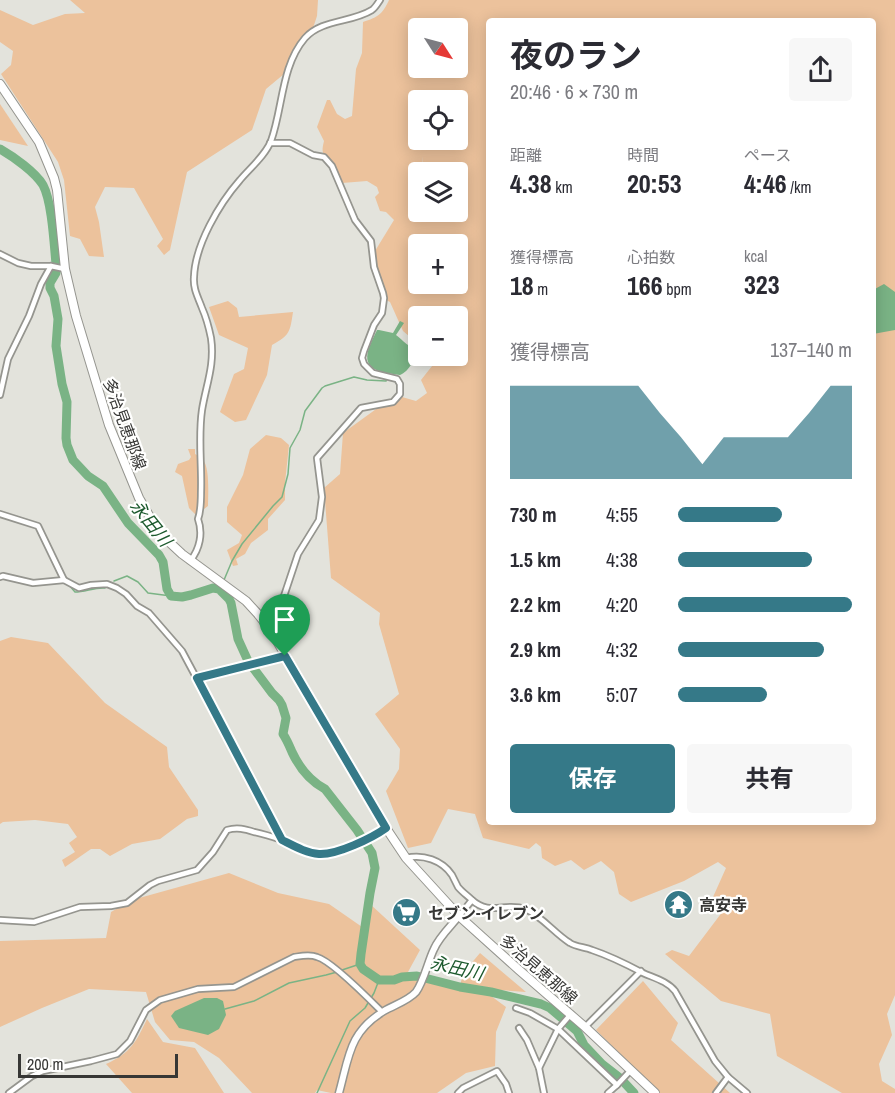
<!DOCTYPE html>
<html lang="ja">
<head>
<meta charset="utf-8">
<style>
  :root { --surface:#fff; --page:#f7f7f7; --text:#2b2b33; --muted:#7c7c81; --accent:#357988 }
  body { margin:0; font-family:"Archivo Narrow","Noto Sans JP",sans-serif; background:var(--page); color:var(--text); height:100vh; display:flex; flex-direction:column; font-size:22px; white-space:nowrap }
  * { box-sizing:border-box; margin:0 }
  p { font-size:20px; color:var(--muted) }
  .icon { flex:none; width:33px; height:33px; fill:none; stroke:currentColor; stroke-width:2; stroke-linecap:round; stroke-linejoin:round }
  .map { position:relative; flex:1; overflow:hidden }
  .drawer { position:absolute; left:486px; top:18px; width:390px; height:807px; display:flex; flex-direction:column; background:var(--surface); border-radius:6px; box-shadow:0 3px 15px #0003 }
  .drawer>* { flex:none }
  .needle { width:39px; rotate:126deg }
  .buttons { position:absolute; left:408px; top:18px; display:grid; gap:12px }
  .buttons a { display:grid; place-items:center; width:60px; height:60px; border-radius:6px; background:var(--surface); box-shadow:0 3px 15px #0003; font-size:30px }
  .scale { position:absolute; left:18px; bottom:15px; width:160px; box-sizing:border-box; padding-left:6px; border:3px solid #373735; border-top:0; font-size:16px; line-height:21px; white-space:nowrap; color:#373735; -webkit-text-stroke:4px #fffffe; paint-order:stroke }
  .pin { position:absolute; display:grid; place-items:center; width:51px; height:51px; color:#fff; margin:-62px -26px; border-radius:50% 50% 50% 0; rotate:-45deg; box-shadow:0 0 6px #0007 }
  .pin .icon { rotate:45deg }
  .round { display:grid; place-items:center; flex:none; width:63px; height:63px; border-radius:6px; background:var(--page) }
  .overview { display:flex; align-items:center; justify-content:space-between; height:102px; padding:0 24px }
  h1 { font-size:33px; font-weight:700; line-height:45px }
  .figures { display:grid; grid-template-columns:repeat(3,1fr); gap:9px; height:102px; padding:6px 24px }
  .figures div { display:grid; align-content:center }
  .figures b { font-size:26px; font-weight:700 }
  .figures small { font-size:16px; font-weight:400 }
  .figures p { font-size:16px }
  .chart { height:168px; padding:12px 24px }
  .chart p { display:flex; justify-content:space-between }
  .chart svg { width:100%; height:108px; margin-top:6px; fill:var(--accent); opacity:.7 }
  .button { display:flex; gap:12px; margin-top:auto; padding:12px 24px }
  .button a { flex:1; height:69px; border-radius:6px; background:var(--accent); color:#fff; font-size:24px; font-weight:700; line-height:69px; text-align:center }
  .button a+a { background:var(--page); color:var(--text) }
  ul { padding:0 24px; list-style:none; font-size:20px }
  li { display:grid; grid-template-columns:96px 72px 1fr; align-items:center; height:45px }
  li i { height:15px; border-radius:8px; background:var(--accent) }
  .map>svg:first-child { display:block }
  .green { fill:#ecc29c; fill-rule:evenodd }
  .water { fill:#7ab385 }
  .lines { fill:none; stroke-linecap:round; stroke-linejoin:round }
  .stream { stroke:#7ab385; stroke-width:1.5 }
  .river { stroke:#7ab385; stroke-width:9 }
  .minor-casing { stroke:#95958f; stroke-width:8 }
  .tertiary-casing { stroke:#95958f; stroke-width:9 }
  .primary-casing { stroke:#95958f; stroke-width:10 }
  .minor { stroke:#fff; stroke-width:4.5 }
  .tertiary { stroke:#fff; stroke-width:6 }
  .primary { stroke:#fff; stroke-width:8 }
  .route-casing { stroke:#fff; stroke-width:12 }
  .route { stroke:#357988; stroke-width:8 }
  .labels { text-anchor:middle; dominant-baseline:central; stroke-width:4.5; stroke-linejoin:round; paint-order:stroke }
  .street-label { font-size:16px; fill:#373735; stroke:#fffffe }
  .poi-label { font-size:16px; font-weight:bold; fill:#373735; stroke:#fffffe; text-anchor:start }
  .water-label { font-size:18px; font-style:italic; fill:#1d5a2e; stroke:#fffffe }
</style>
</head>
<body>
<div class="map">
<svg width="895" height="1093" viewBox="0 0 895 1093">
  <rect width="100%" height="100%" fill="#e3e3dc"/>
  <g class="green">
    <polygon points="70,0 318,0 317,16 313,28 306,34 293,51 284,74 266,89 252,130 187,172 170,250 164,255 157,246 163,239 134,188 105,187 95,207 99,222 104,257 89,256 80,239 70,236 64,180 58,162 1,74 11,65 13,51 0,42 0,10 33,25 65,14 85,13"/>
    <path d="M389,0H895V995L887,1014L892,1035L879,1064L882,1081L895,1089V1093H842L777,1056L770,1014L721,1001L665,954L672,950L689,956L723,911L713,897L726,868L718,862L684,881L631,902L619,894L614,872L601,861L584,870L571,860L555,866L542,858L541,847L536,843L529,849L483,838L475,814L448,809L431,843L408,848L386,791L399,769L400,749L375,714L399,694L379,624L380,613L331,578L324,488L340,474L343,433L390,399L402,397L416,401L427,393L421,380L436,361L433,356H458V316H418V335L417,334L410,337L403,331L390,302L386,300L377,270L375,251L394,220L386,212L380,211L375,197L379,193L377,187L367,181L342,183C339,177 336,170 332,164C325,153 320,157 324,141L317,127L327,100H330L337,114L345,119L352,116L356,69L362,53L363,22C378,17 382,15 389,0ZM489,21H873V822H489ZM418,28H458V68H418ZM418,100H458V140H418ZM422,156L423,172H458V212H418V172H422ZM418,244H458V284H418Z"/>
    <polygon points="0,104 28,146 0,140"/>
    <path d="M228,301L237,308L239,317L293,312C290,332 290,335 272,345L267,375L246,420L235,422L220,412L234,374L244,369L248,348L219,335L209,307Z"/>
    <polygon points="266,435 281,438 289,445 285,483 285,500 268,519 268,530 251,543 245,554 236,559 238,565 233,566 227,550 239,543 242,535 227,522 227,507 243,475 250,449"/>
    <path d="M188,449H195V454C198,456 201,457 203,460C210,468 208,495 208,506L196,515L189,508L182,476L175,472L178,464L189,460L191,457Z"/>
    <polygon points="11,637 48,643 105,703 167,747 169,767 198,810 198,816 187,819 160,839 132,844 110,856 100,849 91,849 65,867 62,860 75,852 69,843 77,837 68,824 35,820 3,822 0,824 0,641"/>
    <polygon points="229,873 278,893 329,904 365,929 370,904 420,950 408,972 460,986 463,973 480,953 526,992 473,988 487,993 506,1007 496,1032 495,1066 466,1073 437,1093 331,1093 317,1090 315,1093 252,1093 219,1058 194,1042 170,1040 155,1022 146,992 89,989 42,1008 0,1027 0,941 106,938 111,912 132,900"/>
    <polygon points="643,981 678,1023 671,1040 730,1093 660,1093 596,1030"/>
    <path d="M147,1019L163,1042L195,1048L224,1093H132L106,1064C131,1053 136,1042 147,1019Z"/>
  </g>
  <g class="water">
    <polygon points="884,284 895,292 895,330 873,334 873,290"/>
    <path d="M400,321L404,323L396,335C404,341 408,348 418,348C417,356 409,372 400,375C399,375 391,374 389,373V376L386,375V373C357,367 368,349 377,330H379L393,333Z"/>
    <polygon points="204,998 217,998 223,1001 226,1015 219,1029 208,1035 179,1028 171,1016 175,1011"/>
  </g>
  <g class="lines">
    <g class="stream">
      <polyline points="224,580 232,561 242,544 273,506 282,497 288,474 290,448 300,430 305,411 322,388 325,386 354,377 367,380 386,381 387,377"/>
      <polyline points="114,581 127,576 138,582 148,593 171,596"/>
      <path d="M69,585L75,592C85,592 95,587 105,588"/>
      <polyline points="342,970 360,964"/>
      <polyline points="225,1009 254,1001 289,983 326,975 337,972"/>
      <polyline points="317,1093 350,1021 365,1008 374,993 379,980"/>
    </g>
    <path class="river" d="M0,149C14,157 35,172 43,185C52,202 54,243 56,264V273L50,283V288L54,296L58,319L56,346L62,384L67,402L66,438L67,445L73,460L88,476L103,486L128,523L159,555L163,562L167,589L171,596L182,597L191,595L213,588L219,589L229,599L231,603L238,639L248,661L272,693L279,700L282,705L286,718L283,734C287,740 289,745 292,752C299,767 310,781 325,789L357,830L372,853L375,868L370,893L361,954L360,964L363,969L379,980H394L402,977L417,976L460,987L491,992L541,1004L550,1008L577,1031L584,1045L602,1064L620,1078L634,1093"/>
    <defs>
      <g id="minor">
        <polyline points="0,254 18,263 31,266 51,266 65,269"/>
        <polyline points="0,395 8,359 29,316 41,284 51,266"/>
        <polyline points="0,514 38,526 64,580 79,588 91,585 107,584 117,588 126,594 137,606 149,613 182,651 283,840"/>
        <path d="M190,561C200,549 203,533 198,519C201,511 201,501 201,492C202,465 198,437 202,410C206,385 215,365 211,338C209,328 206,317 202,308C198,297 193,289 194,277C195,245 219,204 240,180C250,168 265,156 271,141C283,108 281,66 305,38C322,19 351,23 372,10C375,8 378,3 380,0"/>
        <polyline points="0,577 3,576 33,583 64,580"/>
        <polyline points="263,619 277,607 284,596 298,554 319,520 322,497 317,458 361,408 393,402 400,394 400,384 397,379 373,373 364,364 362,358 364,351 374,325 382,313 384,298 383,293 374,267 371,241 355,220 332,166 324,157 313,155 290,143 270,143"/>
        <polyline points="197,678 285,656"/>
        <path d="M406,858C423,854 442,860 452,875C454,879 456,883 458,887C462,892 468,896 472,900"/>
        <path d="M459,916L472,900C489,916 506,902 525,909C542,916 554,933 570,943C576,947 585,947 592,950C610,956 626,964 643,973C654,978 667,981 675,991L715,1061L728,1077L747,1093"/>
        <path d="M0,920L34,922L80,907L111,906L127,903L150,885L158,881L197,870L213,852L227,830C237,827 245,829 254,832C263,834 273,837 282,840C298,846 312,857 331,853C338,851 346,848 353,845C365,840 376,836 386,828"/>
        <polyline points="516,1008 530,1013 558,1029 617,1085 608,1093"/>
        <polyline points="585,1027 641,971"/>
        <polyline points="519,1028 527,1040 539,1068"/>
        <polyline points="617,1085 631,1070"/>
        <path d="M9,1093L32,1076L43,1071L91,1061L117,1054L130,1041L146,1010L160,1000L198,989L234,987L294,957C301,956 310,954 317,957C332,961 370,1000 382,1012"/>
        <polyline points="458,1093 463,1088 497,1071 506,1084 509,1093"/>
        <polyline points="544,1093 539,1068 558,1029 571,1014"/>
        <polyline points="716,1093 728,1077"/>
      </g>
      <path id="tertiary" d="M339,1093C349,1057 349,1032 384,1011C394,1005 408,1001 416,992C424,981 428,961 434,949C439,937 451,926 459,916"/>
      <polyline id="primary" points="0,84 39,142 54,178 57,190 65,269 76,316 109,425 139,498 154,524 167,540 182,554 246,601 257,613 270,629 386,828 406,858 459,916 519,970 585,1027 655,1093"/>
    </defs>
    <use href="#minor" class="minor-casing"/>
    <use href="#tertiary" class="tertiary-casing"/>
    <use href="#primary" class="primary-casing"/>
    <use href="#minor" class="minor"/>
    <use href="#tertiary" class="tertiary"/>
    <use href="#primary" class="primary"/>
  </g>
  <g class="lines">
    <defs>
      <path id="route" d="M285,656L386,828C372,838 337,855 319,854C306,853 294,846 282,840L197,678Z"/>
    </defs>
    <use href="#route" class="route-casing"/>
    <use href="#route" class="route"/>
  </g>
  <defs>
    <symbol id="temple-disc" viewBox="-11 -11 22 22"><circle r="9.5" fill="#357988" stroke="#fffffe"/><path d="M0-6L5-2H3V0L6.5 2.5H4V6H1.5V3h-3V6H-4V2.5H-6.5L-3 0V-2H-5Z" fill="#fff"/></symbol>
    <symbol id="supermarket-disc" viewBox="-11 -11 22 22"><circle r="9.5" fill="#357988" stroke="#fffffe"/><path d="M-6-5.5h2.5l.6 2H6L4.5 2H-2.5L-4.4-4H-6ZM-1.5 3.2a1.3 1.3 0 1 0 .1 0ZM3 3.2a1.3 1.3 0 1 0 .1 0Z" fill="#fff"/></symbol>
  </defs>
  <g fill-rule="evenodd">
    <use href="#temple-disc" x="662" y="888" width="33" height="33"/>
    <use href="#supermarket-disc" x="390" y="896" width="33" height="33"/>
  </g>
  <g class="labels">
    <g class="street-label">
      <text transform="translate(125 424) rotate(70)">多治見恵那線</text>
      <text transform="translate(539 969) rotate(41)">多治見恵那線</text>
    </g>
    <g class="poi-label">
      <text x="699" y="905">高安寺</text>
      <text x="428" y="913">セブン-イレブン</text>
    </g>
    <g class="water-label">
      <text transform="translate(151 523) rotate(51)">永田川</text>
      <text transform="translate(457 968) rotate(13)">永田川</text>
    </g>
  </g>
</svg>
<div class="buttons">
<a><svg class="needle" viewBox="-14 -14 28 28"><path d="M0-13l5 13h-10z" fill="#e53935"/><path d="M0 13l5-13h-10z" fill="#7c7c81"/></svg></a>
<a><svg class="icon" aria-label="locate" viewBox="0 0 24 24"><circle cx="12" cy="12" r="6"/><path d="M12 2v4M12 18v4M2 12h4M18 12h4"/></svg></a>
<a><svg class="icon" aria-label="layers" viewBox="0 0 24 24"><path d="M12 4l9 5-9 5-9-5zM3 14l9 5 9-5"/></svg></a>
<a>+</a>
<a>−</a>
</div>
<div class="scale">200 m</div>
<div class="pin" style="left:285px;top:656px;background:#1e9e55"><svg class="icon" aria-label="arrive" viewBox="0 0 24 24"><path d="M6 21V4h12l-3 4 3 4H6"/></svg></div>
<section class="drawer">
<div class="overview"><div><h1>夜のラン</h1><p>20:46 · 6 × 730 m</p></div><a class="round"><svg class="icon" aria-label="share" viewBox="0 0 24 24"><path d="M12 15V3M7 8l5-5 5 5M5 13v7h14v-7"/></svg></a></div>
<div class="figures">
<div><p>距離</p><b>4.38<small> km</small></b></div>
<div><p>時間</p><b>20:53</b></div>
<div><p>ペース</p><b>4:46<small> /km</small></b></div>
</div>
<div class="figures">
<div><p>獲得標高</p><b>18<small> m</small></b></div>
<div><p>心拍数</p><b>166<small> bpm</small></b></div>
<div><p>kcal</p><b>323</b></div>
</div>
<div class="chart"><p><span>獲得標高</span>137–140 m</p>
<svg viewBox="0 0 160 44" preserveAspectRatio="none"><path d="M0 44V6L10 6L20 6L30 6L40 6L50 6L60 6L70 17L80 27L90 38L100 27L110 27L120 27L130 27L140 17L150 6L160 6V44z"/></svg>
</div>
<ul>
<li><b>730 m</b>4:55<i style="width:60%"></i></li>
<li><b>1.5 km</b>4:38<i style="width:77%"></i></li>
<li><b>2.2 km</b>4:20<i style="width:100%"></i></li>
<li><b>2.9 km</b>4:32<i style="width:84%"></i></li>
<li><b>3.6 km</b>5:07<i style="width:51%"></i></li>
</ul>
<div class="button"><a>保存</a><a>共有</a></div>
</section>
</div>
</body>
</html>
